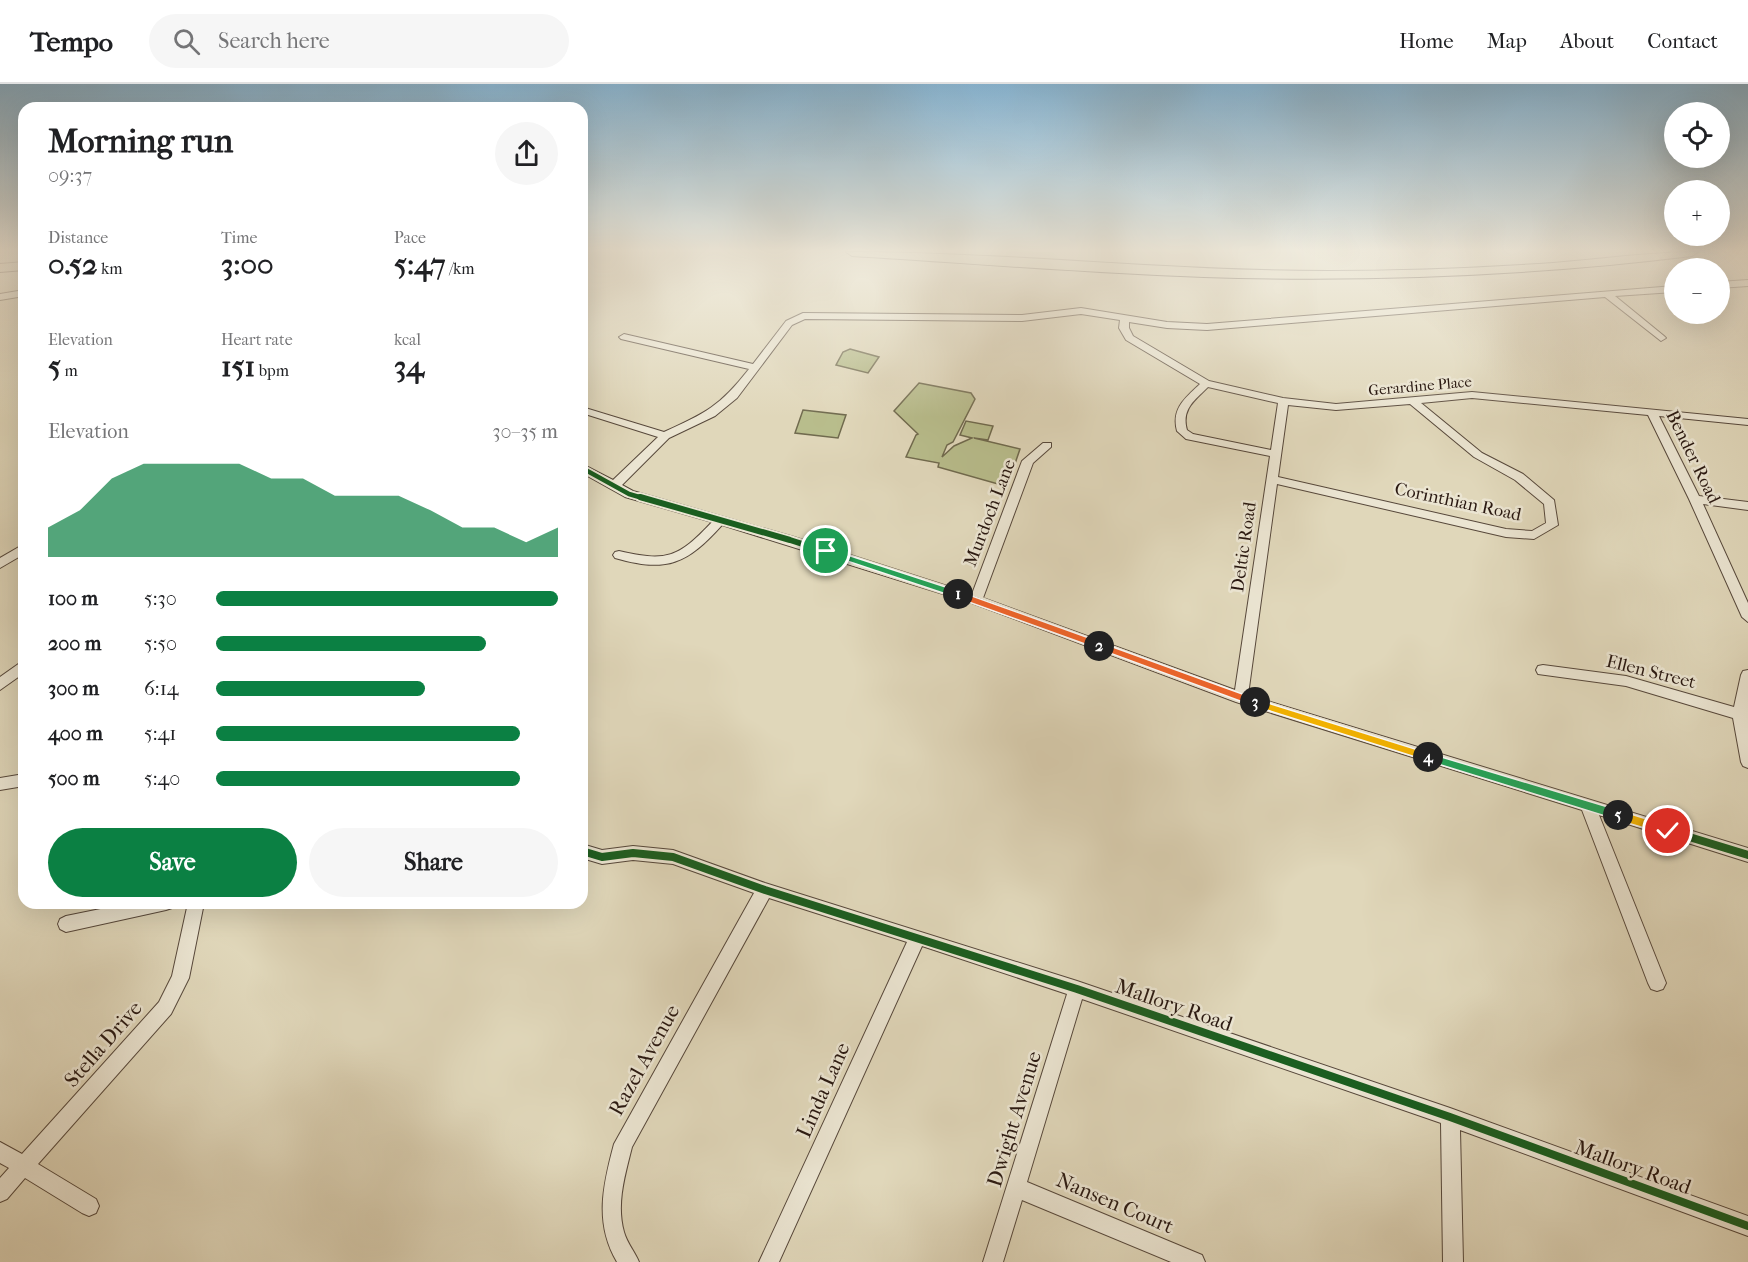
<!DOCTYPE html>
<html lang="en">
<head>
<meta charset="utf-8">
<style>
  :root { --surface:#fff; --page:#f6f6f6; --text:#202124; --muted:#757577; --line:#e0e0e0; --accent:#0b8043 }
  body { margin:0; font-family:"IM FELL French Canon",serif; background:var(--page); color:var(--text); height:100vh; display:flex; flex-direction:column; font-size:22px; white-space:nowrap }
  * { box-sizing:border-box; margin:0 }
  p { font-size:20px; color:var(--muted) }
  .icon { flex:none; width:33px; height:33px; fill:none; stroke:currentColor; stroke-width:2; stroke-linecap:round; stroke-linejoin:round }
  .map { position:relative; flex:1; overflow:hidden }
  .panel { position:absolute; left:18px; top:18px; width:570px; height:807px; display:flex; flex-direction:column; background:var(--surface); border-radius:18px; box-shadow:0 6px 24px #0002 }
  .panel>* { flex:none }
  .tools { position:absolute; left:1664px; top:18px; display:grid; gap:12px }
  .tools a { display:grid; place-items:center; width:66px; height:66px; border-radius:50%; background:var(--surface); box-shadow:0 6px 24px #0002; font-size:30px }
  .pin { position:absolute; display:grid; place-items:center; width:51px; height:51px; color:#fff; margin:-26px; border:3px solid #fff; border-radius:50%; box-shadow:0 2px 6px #0007 }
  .km { position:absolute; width:30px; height:30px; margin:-15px; border-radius:50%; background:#222; color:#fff; font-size:16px; line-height:30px; text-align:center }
  .round { display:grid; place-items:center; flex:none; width:63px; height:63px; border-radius:32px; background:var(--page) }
  .summary { display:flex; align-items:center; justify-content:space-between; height:102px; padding:0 30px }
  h1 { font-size:33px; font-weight:800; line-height:45px }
  .metrics { display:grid; grid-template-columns:repeat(3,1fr); gap:9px; height:102px; padding:6px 30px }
  .metrics div { display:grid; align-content:center }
  .metrics b { font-size:30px; font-weight:800 }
  .metrics small { font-size:16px; font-weight:400 }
  .metrics p { font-size:16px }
  .chart { height:168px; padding:12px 30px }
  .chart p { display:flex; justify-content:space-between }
  .chart svg { width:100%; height:108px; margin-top:6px; fill:var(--accent); opacity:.7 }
  .primary-button { display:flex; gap:12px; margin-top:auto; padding:12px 30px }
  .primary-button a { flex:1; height:69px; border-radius:36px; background:var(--accent); color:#fff; font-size:24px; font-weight:800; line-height:69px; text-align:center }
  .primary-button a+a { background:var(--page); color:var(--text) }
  ul { padding:0 30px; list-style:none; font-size:20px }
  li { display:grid; grid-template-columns:96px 72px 1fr; align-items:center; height:45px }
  li i { height:15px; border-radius:8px; background:var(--accent) }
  header { display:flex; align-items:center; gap:36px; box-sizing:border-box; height:84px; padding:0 30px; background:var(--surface); border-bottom:2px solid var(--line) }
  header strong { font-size:28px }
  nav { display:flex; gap:33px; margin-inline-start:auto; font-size:21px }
  .search { width:420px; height:54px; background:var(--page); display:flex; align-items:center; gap:15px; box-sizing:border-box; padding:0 21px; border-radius:33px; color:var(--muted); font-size:22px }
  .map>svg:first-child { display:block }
  .green { fill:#b8bd8c; stroke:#706a4e; stroke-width:1.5 }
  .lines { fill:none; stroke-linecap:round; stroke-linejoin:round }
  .minor-casing { stroke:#57483b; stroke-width:2 }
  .highway-casing { stroke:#291811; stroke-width:2 }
  .minor { fill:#ebe5d2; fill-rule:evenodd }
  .highway { fill:#e0d7ba; fill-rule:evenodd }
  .cycleway-far2-casing { stroke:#ebe5d2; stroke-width:8 }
  .cycleway-far1-casing { stroke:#ebe5d2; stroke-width:10 }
  .cycleway-casing { stroke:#ebe5d2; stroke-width:11 }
  .cycleway-far2 { stroke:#1b5e20; stroke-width:4.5 }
  .cycleway-far1 { stroke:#1b5e20; stroke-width:6 }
  .cycleway { stroke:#1b5e20; stroke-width:8 }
  .split-1 { fill:#22a559; stroke:#fff; stroke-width:1.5 }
  .split-2 { fill:#f0652b; stroke:#fff; stroke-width:1.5 }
  .split-3 { fill:#f0652b; stroke:#fff; stroke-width:1.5 }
  .split-4 { fill:#f5b400; stroke:#fff; stroke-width:1.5 }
  .split-5 { fill:#22a559; stroke:#fff; stroke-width:1.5 }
  .split-6 { fill:#f5b400; stroke:#fff; stroke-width:1.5 }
  .labels { text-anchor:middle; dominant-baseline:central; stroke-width:5; stroke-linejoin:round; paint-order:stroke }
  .far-street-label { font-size:15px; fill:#291811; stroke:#ebe5d2 }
  .street-label { font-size:18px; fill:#291811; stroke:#ebe5d2 }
  .near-street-label { font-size:21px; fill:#291811; stroke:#ebe5d2 }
</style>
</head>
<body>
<header>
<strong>Tempo</strong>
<div class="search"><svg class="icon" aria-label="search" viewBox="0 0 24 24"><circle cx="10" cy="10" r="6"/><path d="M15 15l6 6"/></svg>Search here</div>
<nav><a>Home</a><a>Map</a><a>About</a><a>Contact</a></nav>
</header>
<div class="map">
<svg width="1748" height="1178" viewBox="0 0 1748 1178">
  <rect width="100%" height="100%" fill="#e0d7ba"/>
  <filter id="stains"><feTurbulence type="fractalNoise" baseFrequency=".00333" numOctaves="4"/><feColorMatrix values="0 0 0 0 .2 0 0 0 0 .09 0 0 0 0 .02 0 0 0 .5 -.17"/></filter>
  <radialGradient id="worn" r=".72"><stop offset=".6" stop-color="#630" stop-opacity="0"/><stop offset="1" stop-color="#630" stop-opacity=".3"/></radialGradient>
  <g class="green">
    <polygon points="850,265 879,273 868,289 836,281 843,268"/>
    <polygon points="919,299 971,309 975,315 953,358 947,361 942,373 954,362 972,354 960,351 966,337 993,342 988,356 974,354 1020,365 1009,397 998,400 938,383 939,379 906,373 916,351 918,350 894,327"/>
    <polygon points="803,326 846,331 838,354 795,349"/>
  </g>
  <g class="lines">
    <defs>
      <g id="minor">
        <polygon points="1748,196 1748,202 1719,204 1719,198"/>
        <path d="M1674,202V208L1615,212L1664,252L1666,254L1661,257L1605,213L1207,246L1167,244L1129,238V244L1133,252L1209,297L1283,314L1336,320L1472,308L1748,335V341L1659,332L1699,412L1748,418V426L1703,420L1748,519V538L1742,533L1689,415L1648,331L1472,314L1421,319L1482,369L1523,390L1554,416L1558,441L1534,455L1506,453L1277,400L1248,611L1748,764V778L1599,731L1666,899L1663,905L1657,907L1651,905L1648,899L1582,726L1236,618L972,519L722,441C687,480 667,489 615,474L613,471L615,468L619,467C667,478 678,474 712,438L625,413L582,389V380L613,396L658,353L582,329V323L664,348C706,329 720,322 749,285L621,255L619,253L624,250L753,280L786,237L803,229L1022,231L1081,224L1167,238L1207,240ZM1081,230L1120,236L1119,244L1126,256L1200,300C1185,314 1171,325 1177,347L1186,355L1270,372L1235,606L983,514L1033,379L1051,363V359H1043L1022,377L972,510L794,453L633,407L622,401L669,354L715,332L737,314L792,241L805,235L1022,237ZM1208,303L1278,319L1271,366L1193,350L1187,346C1181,325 1195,316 1208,303ZM1410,320L1474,373L1515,396L1544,420L1546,439L1532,447L1506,445L1278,393L1288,321L1336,326Z"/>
        <polygon points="24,206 24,212 0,216 0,210"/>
        <polygon points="24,460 24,470 0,484 0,474"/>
        <polygon points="24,576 24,589 0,606 0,593"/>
        <polygon points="1543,581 1626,592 1734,623 1741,591 1743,587 1748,586 1748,684 1743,682 1741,678 1733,634 1626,602 1538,590 1536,586 1538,582"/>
        <polygon points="24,690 24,702 0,706 0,694"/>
        <path d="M582,760L602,766L633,762L673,766L765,799L1077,897L1450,1024L1748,1132V1152L1460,1046L1463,1178H1443L1441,1039L1082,915L1027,1098L1202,1171L1205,1178H1171L1022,1116L1003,1178H983L1067,910L922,862L779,1178H759L907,858L769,814L632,1063C625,1091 616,1120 624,1148C627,1159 635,1168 639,1178H617C594,1139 603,1101 614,1060L754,809L673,780L633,776L602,780L582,774Z"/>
        <polygon points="130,819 174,819 172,824 166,826 66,848 60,845 58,840 60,835 66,832"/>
        <polygon points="188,819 204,819 189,894 171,930 38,1080 96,1115 99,1122 96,1129 89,1132 82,1129 25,1094 7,1115 0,1118 0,1094 9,1084 0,1079 0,1058 22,1070 159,918 172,892"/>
      </g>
      <g id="highway">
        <path d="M846,168C1006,168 1166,187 1327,187C1402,187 1478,184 1553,179C1602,175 1649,168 1698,168L1692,172C1530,192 1368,198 1204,193C1087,189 969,179 852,172Z"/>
        <polygon points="24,178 24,186 0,188 0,180"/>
      </g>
    </defs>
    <use href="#minor" class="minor-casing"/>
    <use href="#highway" class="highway-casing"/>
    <use href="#minor" class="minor"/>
    <use href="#highway" class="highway"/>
    <defs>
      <polyline id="cycleway-far2" points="582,384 629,410 646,415"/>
      <polyline id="cycleway-far1" points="640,413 790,456 976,516 1241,614 1655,742"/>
      <g id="cycleway">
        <polyline points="1650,741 1748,771"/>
        <polyline points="582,767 602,773 633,769 673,773 765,806 1077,905 1450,1033 1748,1142"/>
      </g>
    </defs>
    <use href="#cycleway-far2" class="cycleway-far2-casing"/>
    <use href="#cycleway-far1" class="cycleway-far1-casing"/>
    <use href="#cycleway" class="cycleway-casing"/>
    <use href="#cycleway-far2" class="cycleway-far2"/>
    <use href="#cycleway-far1" class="cycleway-far1"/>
    <use href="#cycleway" class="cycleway"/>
  </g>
  <linearGradient id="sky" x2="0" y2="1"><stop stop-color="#87b6d5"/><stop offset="0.5" stop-color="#f1ede0"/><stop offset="1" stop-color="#f1ede0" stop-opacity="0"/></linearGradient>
  <rect width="1748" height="333" fill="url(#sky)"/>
  <polygon class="split-1" points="826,464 961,508 962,510 958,514 823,469 821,467"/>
  <polygon class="split-2" points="958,507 1103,559 1104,562 1103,564 1096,564 955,513 955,508"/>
  <polygon class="split-3" points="1099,558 1259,616 1260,618 1259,621 1251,621 1096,564 1095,562"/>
  <polygon class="split-4" points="1255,615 1428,669 1433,673 1428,677 1251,621 1250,618"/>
  <polygon class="split-5" points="1428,669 1618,726 1624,731 1618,736 1425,676 1425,670"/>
  <polygon class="split-6" points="1618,726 1672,743 1673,747 1668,751 1614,735 1614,728"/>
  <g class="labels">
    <g class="far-street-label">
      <text transform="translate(1420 302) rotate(-5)">Gerardine Place</text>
    </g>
    <g class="street-label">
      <text transform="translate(1693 373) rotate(64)">Bender Road</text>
      <text transform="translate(1458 418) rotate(12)">Corinthian Road</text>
      <text transform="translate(990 429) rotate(-69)">Murdoch Lane</text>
      <text transform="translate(1244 463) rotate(-82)">Deltic Road</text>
      <text transform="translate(1651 588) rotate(14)">Ellen Street</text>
    </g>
    <g class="near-street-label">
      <text transform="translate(1174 921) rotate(19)">Mallory Road</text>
      <text transform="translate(103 960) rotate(-49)">Stella Drive</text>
      <text transform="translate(644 976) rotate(-61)">Razel Avenue</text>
      <text transform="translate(823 1006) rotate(-66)">Linda Lane</text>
      <text transform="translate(1014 1035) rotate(-73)">Dwight Avenue</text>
      <text transform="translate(1633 1083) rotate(20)">Mallory Road</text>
      <text transform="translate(1115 1119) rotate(23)">Nansen Court</text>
    </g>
  </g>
  <rect width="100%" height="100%" filter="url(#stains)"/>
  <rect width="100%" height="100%" fill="url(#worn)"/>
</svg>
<div class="tools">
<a><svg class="icon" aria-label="locate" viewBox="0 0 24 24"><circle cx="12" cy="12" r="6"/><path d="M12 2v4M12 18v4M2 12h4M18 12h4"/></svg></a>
<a>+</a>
<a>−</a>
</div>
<div class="pin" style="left:826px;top:467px;background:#1e9e55"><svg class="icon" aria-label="arrive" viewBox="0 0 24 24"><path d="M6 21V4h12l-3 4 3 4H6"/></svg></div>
<div class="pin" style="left:1668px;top:747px;background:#d93025"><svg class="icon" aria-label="check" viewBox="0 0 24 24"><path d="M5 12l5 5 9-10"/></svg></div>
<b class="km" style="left:958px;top:510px">1</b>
<b class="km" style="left:1099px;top:562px">2</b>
<b class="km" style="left:1255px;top:618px">3</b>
<b class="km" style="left:1428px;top:673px">4</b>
<b class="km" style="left:1618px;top:731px">5</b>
<section class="panel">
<div class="summary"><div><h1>Morning run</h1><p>09:37</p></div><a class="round"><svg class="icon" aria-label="share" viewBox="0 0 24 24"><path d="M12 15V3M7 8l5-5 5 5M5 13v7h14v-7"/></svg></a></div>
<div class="metrics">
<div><p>Distance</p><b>0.52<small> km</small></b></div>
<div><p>Time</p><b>3:00</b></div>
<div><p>Pace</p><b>5:47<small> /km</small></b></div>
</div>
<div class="metrics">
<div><p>Elevation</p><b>5<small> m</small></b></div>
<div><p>Heart rate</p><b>151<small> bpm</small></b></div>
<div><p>kcal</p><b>34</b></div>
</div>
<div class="chart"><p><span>Elevation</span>30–35 m</p>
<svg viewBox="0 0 160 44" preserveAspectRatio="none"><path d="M0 44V32L10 25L20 12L30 6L40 6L50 6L60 6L70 12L80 12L90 19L100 19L110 19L120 25L130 32L140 32L150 38L160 32V44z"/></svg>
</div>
<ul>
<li><b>100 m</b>5:30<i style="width:100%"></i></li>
<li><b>200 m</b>5:50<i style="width:79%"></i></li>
<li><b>300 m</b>6:14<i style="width:61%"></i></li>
<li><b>400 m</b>5:41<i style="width:89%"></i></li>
<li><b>500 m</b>5:40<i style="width:89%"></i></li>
</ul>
<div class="primary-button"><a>Save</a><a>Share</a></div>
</section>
</div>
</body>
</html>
